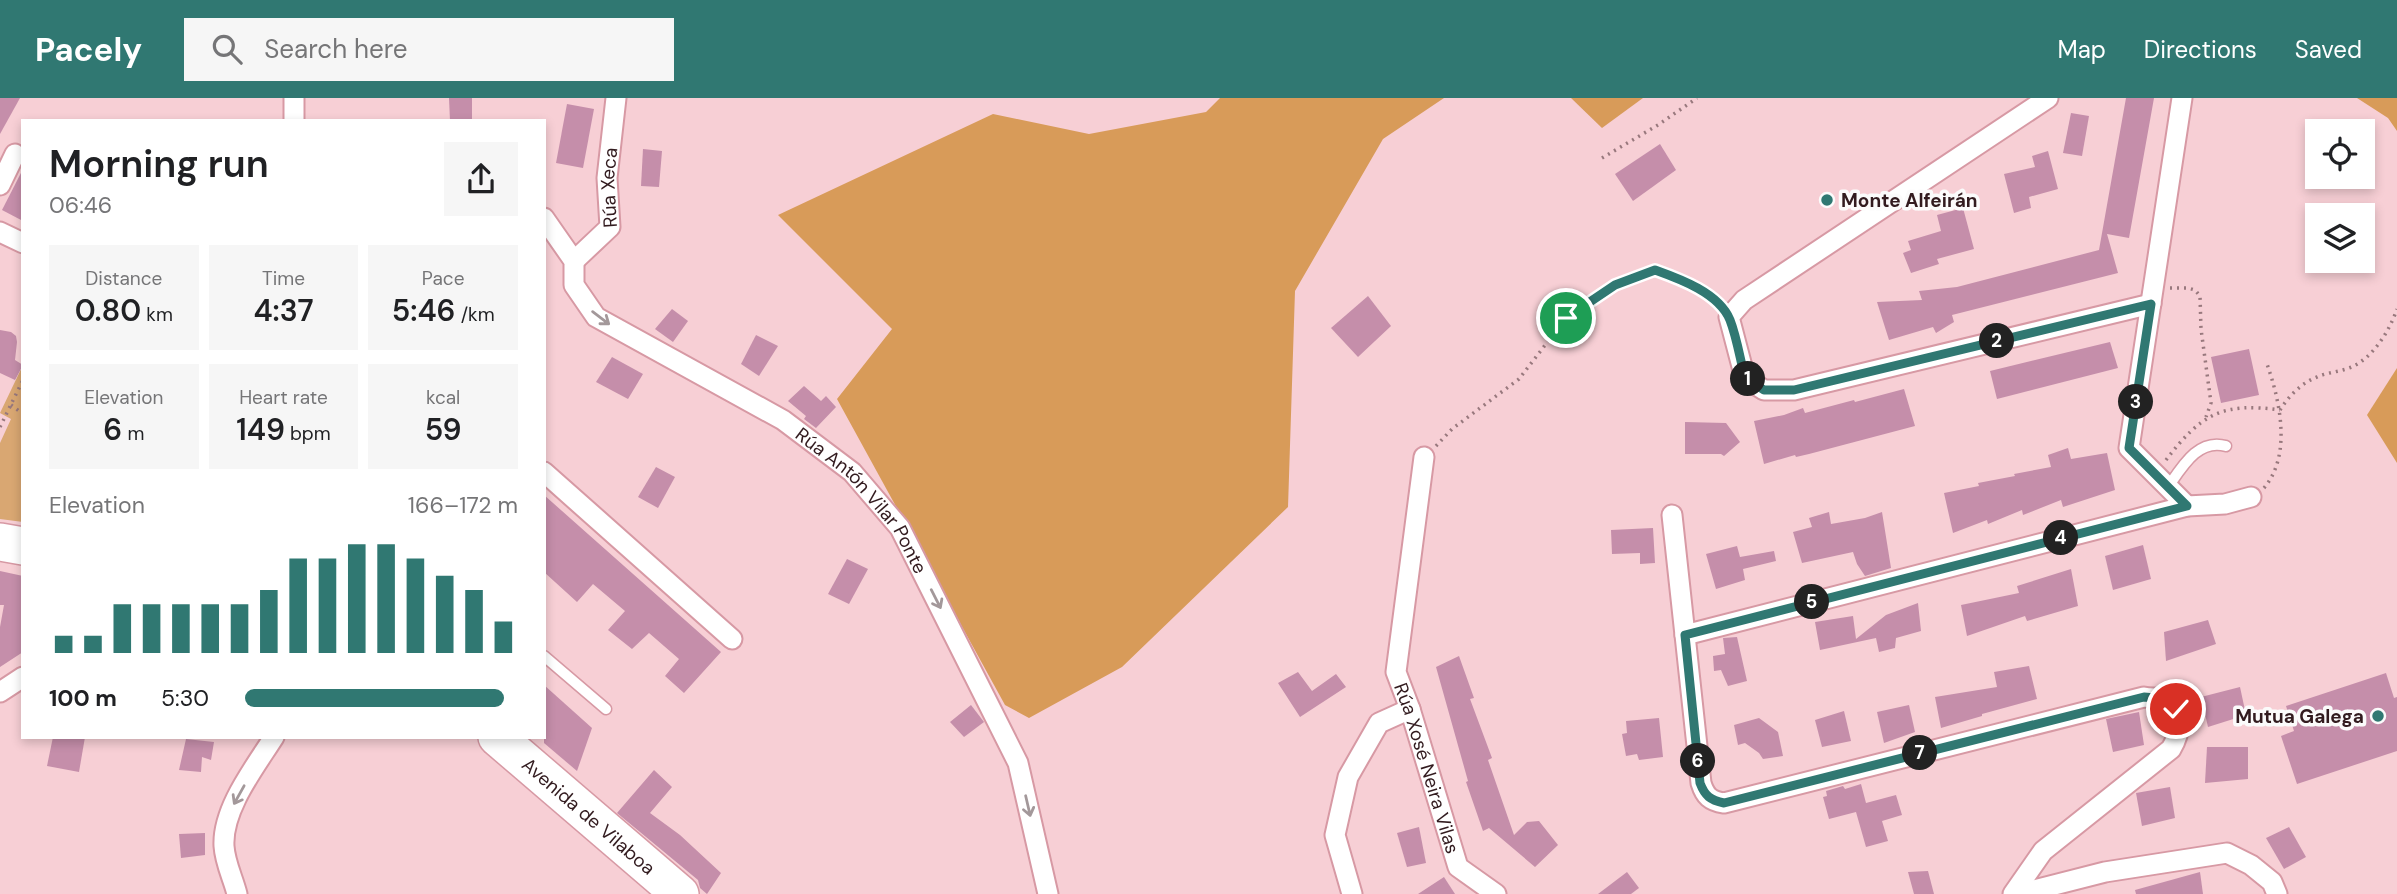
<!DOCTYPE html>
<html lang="en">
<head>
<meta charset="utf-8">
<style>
  :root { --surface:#fff; --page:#f6f6f6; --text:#202124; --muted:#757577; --accent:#307872 }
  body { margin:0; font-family:"DM Sans",sans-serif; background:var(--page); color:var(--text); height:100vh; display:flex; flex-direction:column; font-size:26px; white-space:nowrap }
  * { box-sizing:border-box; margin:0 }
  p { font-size:23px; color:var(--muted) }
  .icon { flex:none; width:38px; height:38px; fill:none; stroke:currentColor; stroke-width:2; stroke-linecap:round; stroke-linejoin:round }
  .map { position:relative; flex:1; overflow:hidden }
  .drawer { position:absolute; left:21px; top:21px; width:525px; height:620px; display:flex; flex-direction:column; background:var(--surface); border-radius:0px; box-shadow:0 4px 10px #0003 }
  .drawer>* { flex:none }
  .controls { position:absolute; left:2305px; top:21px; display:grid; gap:14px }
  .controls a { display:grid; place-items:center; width:70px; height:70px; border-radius:0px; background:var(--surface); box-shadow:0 4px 10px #0003; font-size:35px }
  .pin { position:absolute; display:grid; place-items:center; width:60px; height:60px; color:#fff; margin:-30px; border:4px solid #fff; border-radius:50%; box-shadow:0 2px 7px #0007 }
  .km { position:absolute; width:35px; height:35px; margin:-18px; border-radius:50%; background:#222; color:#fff; font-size:19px; line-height:35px; text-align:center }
  .round { display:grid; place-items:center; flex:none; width:74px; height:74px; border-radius:0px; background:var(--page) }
  .summary { display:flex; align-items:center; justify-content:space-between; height:119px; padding:0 28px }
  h1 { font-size:38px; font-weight:600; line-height:52px }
  .metrics { display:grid; grid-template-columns:repeat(3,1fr); gap:10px; height:119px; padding:7px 28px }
  .metrics div { display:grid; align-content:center; border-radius:0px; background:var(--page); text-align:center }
  .metrics b { font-size:30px; font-weight:600 }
  .metrics small { font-size:19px; font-weight:400 }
  .metrics p { font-size:19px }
  .chart { height:196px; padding:14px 28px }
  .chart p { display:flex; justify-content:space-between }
  .chart svg { width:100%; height:126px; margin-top:7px; stroke:var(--accent); stroke-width:6 }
  ul { padding:0 28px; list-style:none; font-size:23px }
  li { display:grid; grid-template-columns:112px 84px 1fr; align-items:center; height:52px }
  li i { height:18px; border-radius:9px; background:var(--accent) }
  header { display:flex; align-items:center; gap:42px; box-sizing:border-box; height:98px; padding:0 35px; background:var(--accent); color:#fff }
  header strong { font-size:33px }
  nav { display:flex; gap:38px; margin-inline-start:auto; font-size:24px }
  .search { width:490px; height:63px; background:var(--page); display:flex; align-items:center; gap:18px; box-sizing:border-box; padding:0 24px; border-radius:0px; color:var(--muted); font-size:26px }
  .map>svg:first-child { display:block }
  .green { fill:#d9a772 }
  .forest { fill:#d89b59 }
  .building { fill:#c58eaa }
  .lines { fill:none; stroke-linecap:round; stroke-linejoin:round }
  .lane-casing { stroke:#d799a4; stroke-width:13 }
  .street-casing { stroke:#d799a4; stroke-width:23 }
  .highway-casing { stroke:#d799a4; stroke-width:40 }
  .path { stroke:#98787d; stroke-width:3.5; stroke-dasharray:2 5; stroke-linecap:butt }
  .lane { stroke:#fff; stroke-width:10 }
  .street { stroke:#fff; stroke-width:19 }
  .highway { stroke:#fff; stroke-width:37 }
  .oneway { stroke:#a3989a }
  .route-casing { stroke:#fff; stroke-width:14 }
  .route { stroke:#307872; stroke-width:9 }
  .poi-dot { fill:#307872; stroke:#fbfbfb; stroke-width:2.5 }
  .labels { text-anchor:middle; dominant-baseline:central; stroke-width:7; stroke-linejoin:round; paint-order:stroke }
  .street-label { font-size:19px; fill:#321b1f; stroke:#fbfbfb }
  .poi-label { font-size:19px; font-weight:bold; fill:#321b1f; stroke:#fbfbfb; text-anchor:start }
</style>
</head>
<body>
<header>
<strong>Pacely</strong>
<div class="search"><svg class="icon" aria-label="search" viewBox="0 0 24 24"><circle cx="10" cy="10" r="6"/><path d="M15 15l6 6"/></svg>Search here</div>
<nav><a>Map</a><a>Directions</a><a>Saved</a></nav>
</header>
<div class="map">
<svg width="2397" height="796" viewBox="0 0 2397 796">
  <rect width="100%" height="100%" fill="#f7cfd5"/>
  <polygon class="green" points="23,267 23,424 0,421 0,345 11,321 0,315"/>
  <g class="forest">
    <polygon points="1220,0 1444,0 1383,41 1295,193 1288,409 1122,569 1029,620 1005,607 837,301 892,231 778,117 993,16 1089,36 1206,14"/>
    <polygon points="1571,0 1643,0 1602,30"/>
    <polygon points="2357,0 2397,0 2397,33 2388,20"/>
    <polygon points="2397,270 2397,365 2367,317"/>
  </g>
  <g class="building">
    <polygon points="0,0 20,0 0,36"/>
    <polygon points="449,0 472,0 472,23 450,23"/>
    <polygon points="2126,0 2154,0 2129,140 2107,136 2118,175 1952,217 1954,224 1936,235 1933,229 1889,242 1877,204 1922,202 1919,193 1957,189 2099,152"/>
    <polygon points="567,6 594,11 583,70 556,65"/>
    <polygon points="2071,15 2089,18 2082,58 2063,55"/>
    <polygon points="1660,46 1676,72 1633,103 1615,76"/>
    <polygon points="643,51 662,53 659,89 641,88"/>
    <polygon points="2048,53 2058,91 2029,99 2031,110 2014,115 2004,76 2035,69 2032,58"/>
    <polygon points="23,71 23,123 2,112"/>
    <polygon points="1963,110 1974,151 1937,161 1939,166 1911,175 1903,155 1911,152 1908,143 1941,133 1937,117"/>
    <polygon points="1368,198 1391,228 1358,259 1331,230"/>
    <polygon points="672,211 688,223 673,244 655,231"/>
    <polygon points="0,232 11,234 16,238 17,244 15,262 23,267 15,282 0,275"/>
    <polygon points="756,237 778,248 759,278 741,266"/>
    <polygon points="2110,244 2118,270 1997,301 1990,273"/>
    <polygon points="2249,251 2259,297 2221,305 2211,259"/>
    <polygon points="612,259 643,276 628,301 596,284"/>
    <polygon points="804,288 821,303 826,298 836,309 816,330 804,321 806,318 788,303"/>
    <polygon points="1904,291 1915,328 1809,356 1796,359 1795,357 1764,366 1754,323 1784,317 1803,310 1805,315 1854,302 1855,304"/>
    <polygon points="1685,324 1726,325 1740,344 1724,358 1721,356 1685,356"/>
    <polygon points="2068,350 2071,361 2107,355 2115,392 2063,409 2061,402 2023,417 2022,412 1988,426 1987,422 1953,435 1944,395 1979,388 1978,385 2015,378 2014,376 2051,369 2048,357"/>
    <polygon points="656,369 675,379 658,410 638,399"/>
    <polygon points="544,397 721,554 684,595 665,578 679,561 649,535 632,551 608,532 625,513 593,486 577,504 544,474"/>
    <polygon points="1829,414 1831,426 1865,420 1882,414 1891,470 1865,478 1857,466 1853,454 1802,465 1793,434 1812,429 1809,420"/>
    <polygon points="1653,430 1655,465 1640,466 1640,455 1612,456 1611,432"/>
    <polygon points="2143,447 2151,481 2113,492 2105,458"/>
    <polygon points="1737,448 1740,459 1774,453 1776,463 1743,471 1745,482 1716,491 1706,456"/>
    <polygon points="847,461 868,471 849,506 828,496"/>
    <polygon points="2071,471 2078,508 2027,523 2025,518 1967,538 1961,507 2019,495 2017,488"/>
    <polygon points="0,473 23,478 23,554 0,569 0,529 4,507 0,507"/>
    <polygon points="1918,505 1921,533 1896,540 1895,550 1879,554 1876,540 1820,552 1815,524 1853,518 1856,541 1886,517"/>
    <polygon points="2208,522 2216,546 2166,563 2164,534"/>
    <polygon points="1737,539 1747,583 1728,588 1721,572 1714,573 1713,558 1725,556 1723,540"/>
    <polygon points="1459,558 1474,600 1470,601 1492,660 1488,662 1514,737 1527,724 1539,723 1558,747 1535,769 1489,730 1483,733 1466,684 1468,683 1436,569"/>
    <polygon points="2029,568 2037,601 1982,616 1982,618 1941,630 1935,599 1997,589 1994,574"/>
    <polygon points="1298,574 1312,593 1336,576 1346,589 1300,619 1278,585"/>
    <polygon points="2386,575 2394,600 2397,599 2397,653 2297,686 2281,638 2294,633 2286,608"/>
    <polygon points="544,587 592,630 577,673 544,645"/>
    <polygon points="2240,589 2246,617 2208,629 2201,599"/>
    <polygon points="971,607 984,624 964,639 950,624"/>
    <polygon points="1909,607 1915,634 1884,645 1877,614"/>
    <polygon points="1844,613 1851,643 1822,649 1815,622"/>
    <polygon points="2139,614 2144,647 2113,654 2106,621"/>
    <polygon points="1659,620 1663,659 1639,662 1637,656 1626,658 1622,636 1627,635 1626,623"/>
    <polygon points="1759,620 1778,634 1783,658 1763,661 1759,655 1745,645 1738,647 1734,627"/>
    <polygon points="53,639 85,639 79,674 47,668"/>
    <polygon points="186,641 214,644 211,662 202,659 201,674 179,672"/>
    <polygon points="2207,649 2248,649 2248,681 2205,685"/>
    <polygon points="654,672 672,689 650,715 680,737 721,775 707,796 700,790 698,782 617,715"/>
    <polygon points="1861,686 1866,705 1896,697 1902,717 1882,723 1888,743 1866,749 1856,714 1829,721 1823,699 1827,698 1826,693 1843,688 1845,691"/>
    <polygon points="2170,689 2175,720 2142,728 2136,695"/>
    <polygon points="1419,729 1426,765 1407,769 1397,735"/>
    <polygon points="2289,729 2306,759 2284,771 2266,740"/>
    <polygon points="205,735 205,757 181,760 179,736"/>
    <polygon points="1928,773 1934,796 1914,796 1908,774"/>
    <polygon points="1627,774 1639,790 1631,796 1598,796"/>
    <polygon points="2200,774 2203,796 2136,796 2135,792"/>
    <polygon points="1444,779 1455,796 1418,796"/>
  </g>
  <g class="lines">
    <defs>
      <g id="lane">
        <path d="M2168,389C2182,369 2198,340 2226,348"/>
        <polyline points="544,558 606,611"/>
      </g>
      <g id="street">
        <polyline points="294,0 294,23"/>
        <polyline points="2048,0 1744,202 1729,219 1745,280 1764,292 1794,292 2151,206"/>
        <polyline points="2182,0 2129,350 2187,408"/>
        <polyline points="0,87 15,56"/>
        <path id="s1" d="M544,120L574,163V187L596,219L783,322L852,374L900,430L1018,665L1048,796"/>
        <polyline points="0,134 23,145"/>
        <path id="s2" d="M574,163L610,129L607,80L616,0"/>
        <path id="s3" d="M1424,359L1396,574L1410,611L1458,769L1496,796"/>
        <polyline points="544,374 732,541"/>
        <path d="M1672,417L1701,685C1705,698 1710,703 1724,705L2144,599C2150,600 2156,600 2162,601C2186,607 2180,636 2171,651L2043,753L2013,796"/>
        <polyline points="1685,537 2187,408 2225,406 2251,399"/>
        <polyline points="0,594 23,579"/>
        <path d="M237,796C233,780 225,765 224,748C222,711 255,669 274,639"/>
        <polyline points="1352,796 1335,737 1348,679 1379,625 1410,611"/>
        <polyline points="2019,796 2105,774 2227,755 2251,767 2272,784 2277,796"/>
      </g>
      <g id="highway">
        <polyline points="0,444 23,448"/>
        <path id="s4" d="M497,639L680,796"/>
      </g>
    </defs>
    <use href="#lane" class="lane-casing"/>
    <use href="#street" class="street-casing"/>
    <use href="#highway" class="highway-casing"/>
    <g class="path">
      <polyline points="1602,60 1658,27 1697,0"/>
      <polyline points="2170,190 2188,190 2195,192 2200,198 2201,231 2211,305 2206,319"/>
      <polyline points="11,307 23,316"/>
      <path d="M2280,312C2289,298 2301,285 2317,279C2330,273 2346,274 2359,265C2377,253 2390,231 2397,211"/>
      <polyline points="0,329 23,282"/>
      <polyline points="1436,348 1452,331 1519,281 1566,220 1615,187 1655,172 1692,186 1718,207"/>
      <path d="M2166,362C2201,316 2222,304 2280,312"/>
      <path d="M2264,390C2292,357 2280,303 2267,266"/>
    </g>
    <use href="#lane" class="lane"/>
    <use href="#street" class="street"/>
    <use href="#highway" class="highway"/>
  </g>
  <defs><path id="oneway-shaft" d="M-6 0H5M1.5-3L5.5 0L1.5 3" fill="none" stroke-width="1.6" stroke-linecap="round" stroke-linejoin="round" transform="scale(1.75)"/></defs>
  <g class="oneway">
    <use href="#oneway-shaft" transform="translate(601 220) rotate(37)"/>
    <use href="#oneway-shaft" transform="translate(936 501) rotate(63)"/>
    <use href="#oneway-shaft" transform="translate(239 697) rotate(119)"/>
    <use href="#oneway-shaft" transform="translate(1028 708) rotate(77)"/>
  </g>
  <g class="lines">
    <defs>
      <path id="route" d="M1566,220L1615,187L1655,172C1680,181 1719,195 1730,222C1737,240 1740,261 1745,280L1764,292H1794L2151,206L2129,350L2187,408L1685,537L1700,685C1705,698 1710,702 1724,705L2144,599L2165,601L2176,611"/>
    </defs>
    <use href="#route" class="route-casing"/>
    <use href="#route" class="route"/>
  </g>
  <g class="poi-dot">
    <circle cx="1827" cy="102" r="7"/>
    <circle cx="2378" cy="618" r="7"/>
  </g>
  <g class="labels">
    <g class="street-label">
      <text stroke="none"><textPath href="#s2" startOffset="89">Rúa Xeca</textPath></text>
      <text stroke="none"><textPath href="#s1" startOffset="443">Rúa Antón Vilar Ponte</textPath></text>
      <text stroke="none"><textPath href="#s3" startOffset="318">Rúa Xosé Neira Vilas</textPath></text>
      <text stroke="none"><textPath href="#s4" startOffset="121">Avenida de Vilaboa</textPath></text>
    </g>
    <g class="poi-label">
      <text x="1841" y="102">Monte Alfeirán</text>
      <text x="2364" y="618" text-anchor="end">Mutua Galega</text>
    </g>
  </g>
</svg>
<div class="controls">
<a><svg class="icon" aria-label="locate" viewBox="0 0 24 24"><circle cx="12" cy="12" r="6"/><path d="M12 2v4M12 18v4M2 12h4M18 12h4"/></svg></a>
<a><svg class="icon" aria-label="layers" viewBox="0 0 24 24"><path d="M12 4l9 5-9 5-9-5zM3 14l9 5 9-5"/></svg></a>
</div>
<div class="pin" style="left:1566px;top:220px;background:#1e9e55"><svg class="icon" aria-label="arrive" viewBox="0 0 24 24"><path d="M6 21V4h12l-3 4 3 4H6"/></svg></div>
<div class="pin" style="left:2176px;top:611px;background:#d93025"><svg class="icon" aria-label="check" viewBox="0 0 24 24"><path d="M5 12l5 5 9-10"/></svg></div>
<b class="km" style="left:1748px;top:281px">1</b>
<b class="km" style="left:1997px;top:243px">2</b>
<b class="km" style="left:2136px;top:304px">3</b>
<b class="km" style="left:2061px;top:440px">4</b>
<b class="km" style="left:1812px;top:504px">5</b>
<b class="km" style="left:1698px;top:663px">6</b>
<b class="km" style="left:1920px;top:655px">7</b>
<section class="drawer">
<div class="summary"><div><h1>Morning run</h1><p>06:46</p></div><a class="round"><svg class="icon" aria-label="share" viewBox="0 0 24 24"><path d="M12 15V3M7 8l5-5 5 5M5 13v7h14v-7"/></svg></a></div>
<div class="metrics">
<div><p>Distance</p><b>0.80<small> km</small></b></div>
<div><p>Time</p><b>4:37</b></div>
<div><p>Pace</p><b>5:46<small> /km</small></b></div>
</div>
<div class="metrics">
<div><p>Elevation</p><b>6<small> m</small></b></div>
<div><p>Heart rate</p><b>149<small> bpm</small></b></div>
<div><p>kcal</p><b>59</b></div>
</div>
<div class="chart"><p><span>Elevation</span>166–172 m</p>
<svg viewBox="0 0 160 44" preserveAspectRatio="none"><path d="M5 44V38M15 44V38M25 44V27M35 44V27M45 44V27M55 44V27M65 44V27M75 44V22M85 44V11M95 44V11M105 44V6M115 44V6M125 44V11M135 44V17M145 44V22M155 44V33"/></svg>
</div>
<ul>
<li><b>100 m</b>5:30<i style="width:95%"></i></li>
</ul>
</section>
</div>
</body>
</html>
